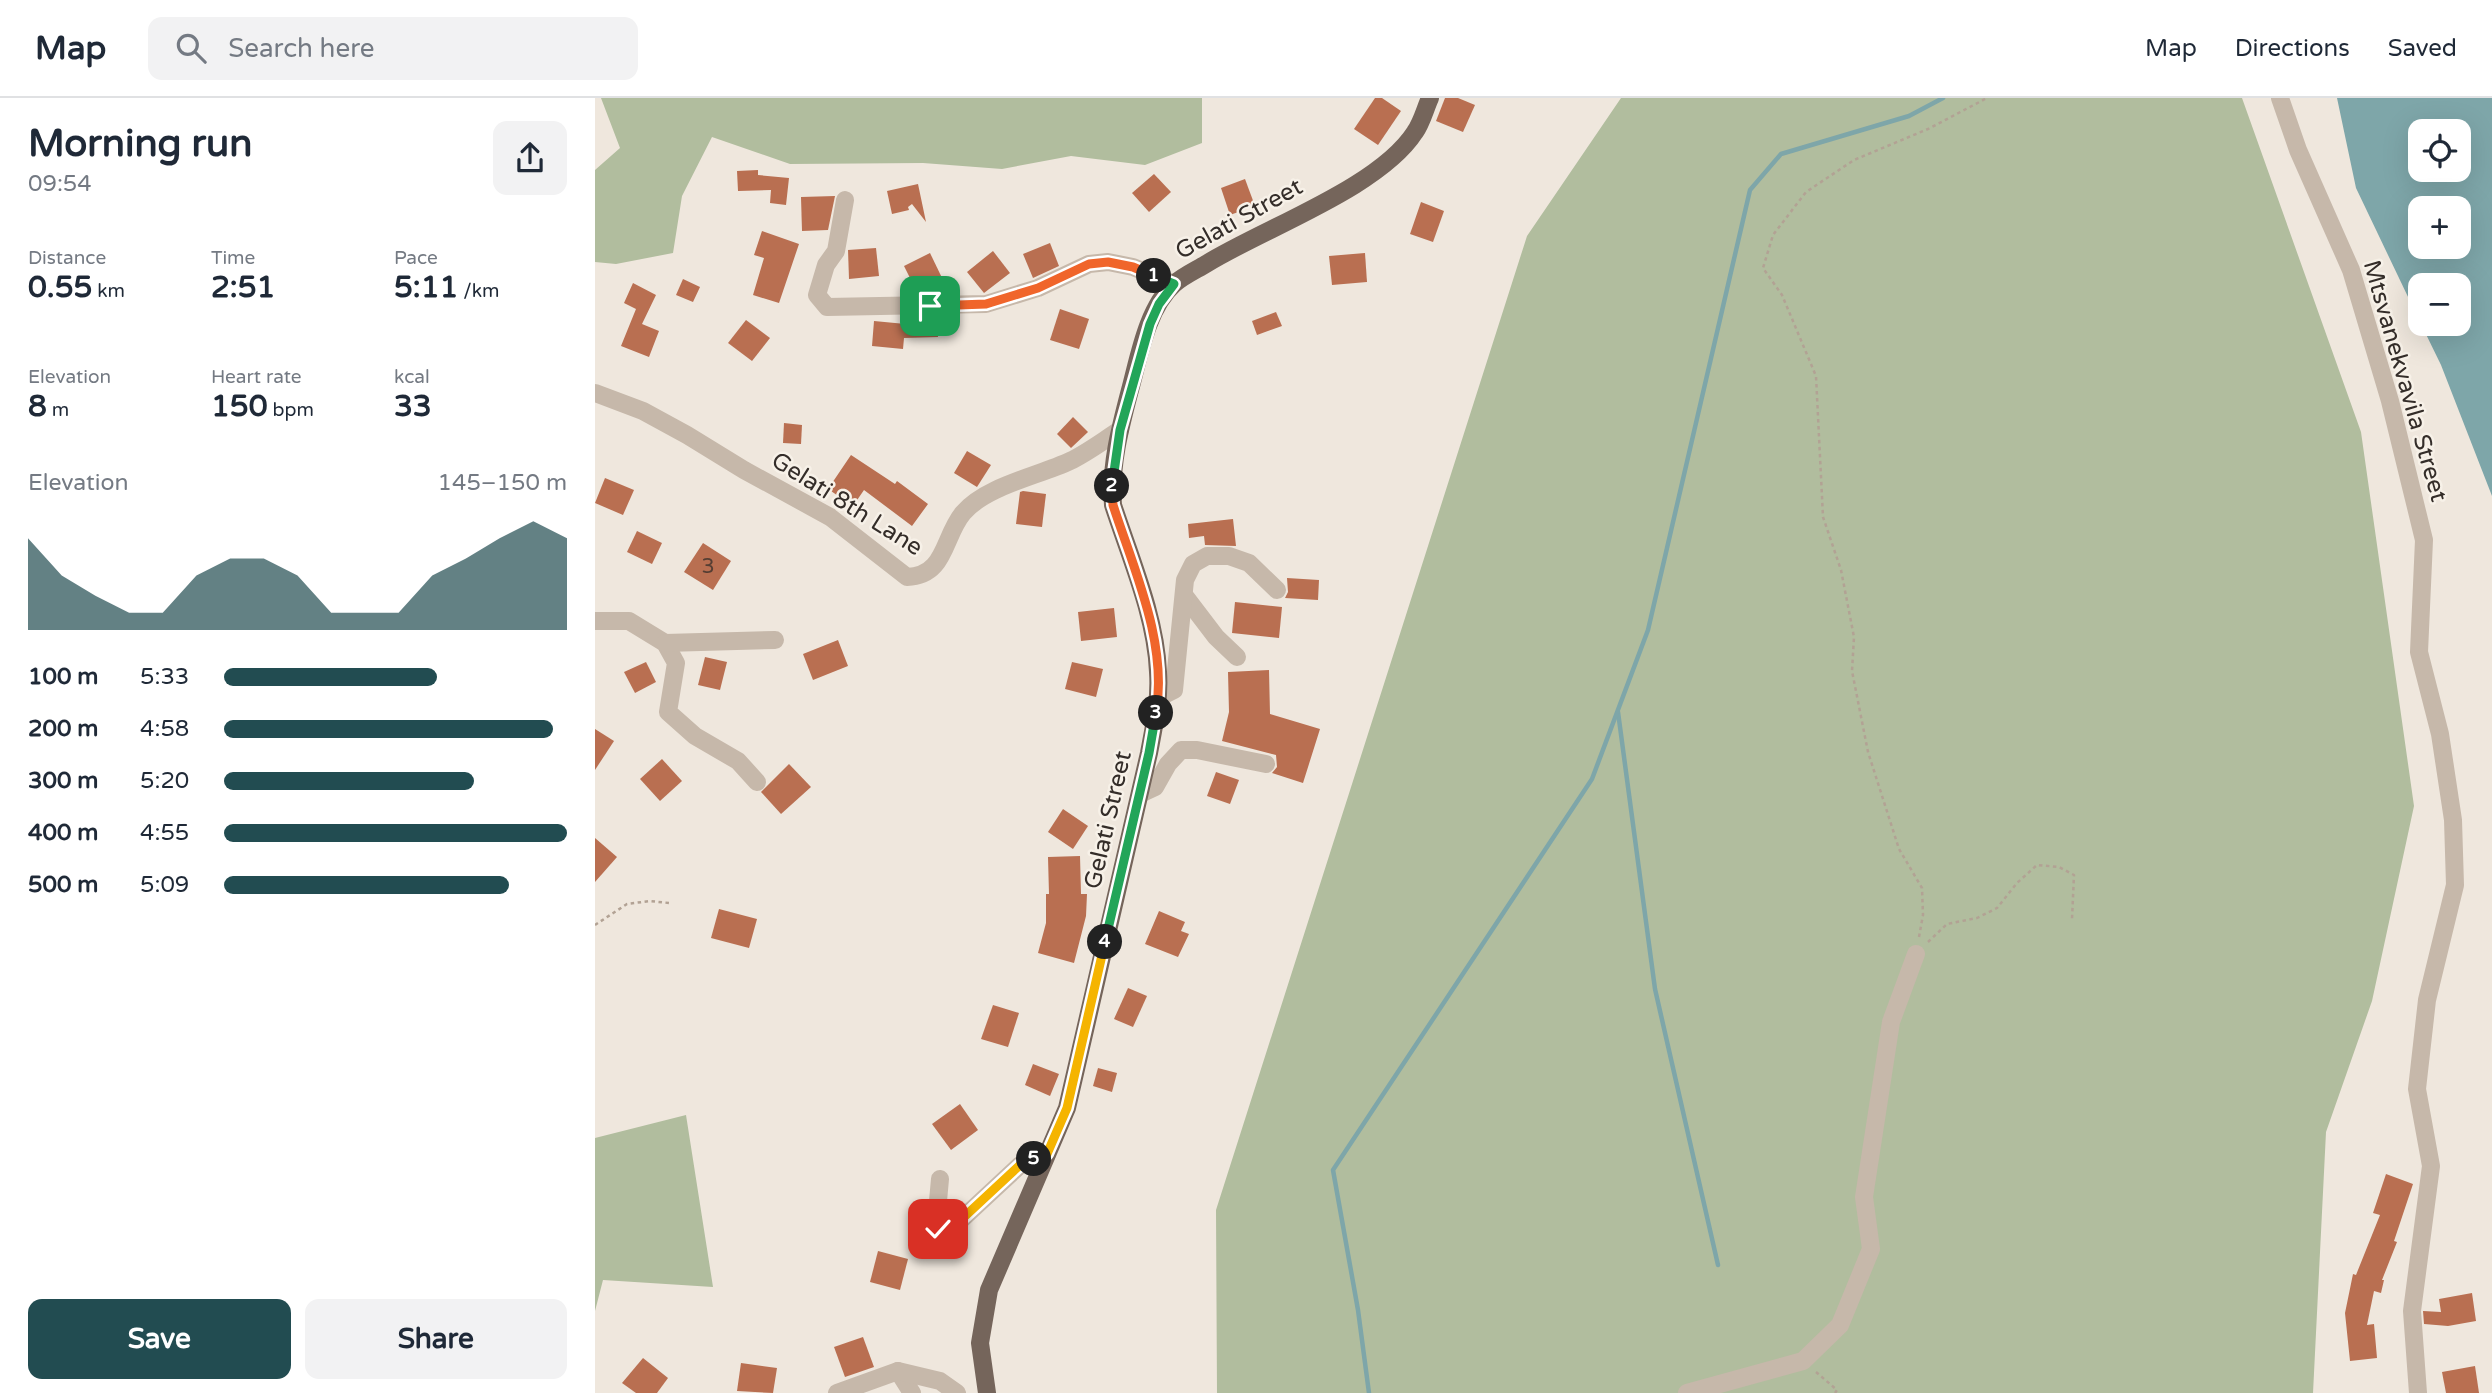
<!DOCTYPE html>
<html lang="en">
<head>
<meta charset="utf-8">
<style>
  :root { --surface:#fff; --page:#f2f2f3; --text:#1f2937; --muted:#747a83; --line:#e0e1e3; --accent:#224c51 }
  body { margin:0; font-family:"Varela Round",sans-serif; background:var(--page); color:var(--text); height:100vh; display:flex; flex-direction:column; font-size:26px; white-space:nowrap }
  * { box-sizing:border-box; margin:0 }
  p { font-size:23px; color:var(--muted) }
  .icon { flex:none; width:38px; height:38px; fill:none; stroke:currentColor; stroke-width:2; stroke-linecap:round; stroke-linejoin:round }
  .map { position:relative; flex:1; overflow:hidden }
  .side { display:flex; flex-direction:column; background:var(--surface); width:595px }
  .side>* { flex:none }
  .buttons { position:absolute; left:1813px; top:21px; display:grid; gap:14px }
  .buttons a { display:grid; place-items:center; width:63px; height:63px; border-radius:14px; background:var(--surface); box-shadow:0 7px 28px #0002; font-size:35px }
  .pin { position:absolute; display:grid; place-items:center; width:60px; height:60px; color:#fff; margin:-30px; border-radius:14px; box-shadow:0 4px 10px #0006 }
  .km { position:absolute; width:35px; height:35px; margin:-18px; border-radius:50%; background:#222; color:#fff; font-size:19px; line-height:35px; text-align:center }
  .round { display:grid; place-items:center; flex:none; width:74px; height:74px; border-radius:14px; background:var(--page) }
  .head { display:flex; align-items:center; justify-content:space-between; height:119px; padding:0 28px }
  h1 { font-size:38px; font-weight:800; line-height:52px }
  .figures { display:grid; grid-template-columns:repeat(3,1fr); gap:10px; height:119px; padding:7px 28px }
  .figures div { display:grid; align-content:center }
  .figures b { font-size:30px; font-weight:800 }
  .figures small { font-size:19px; font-weight:400 }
  .figures p { font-size:19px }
  .chart { height:196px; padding:14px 28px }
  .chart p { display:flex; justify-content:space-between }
  .chart svg { width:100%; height:126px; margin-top:7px; fill:var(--accent); opacity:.7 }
  .action { display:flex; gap:14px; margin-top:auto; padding:14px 28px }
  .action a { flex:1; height:80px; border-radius:14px; background:var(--accent); color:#fff; font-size:28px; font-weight:800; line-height:80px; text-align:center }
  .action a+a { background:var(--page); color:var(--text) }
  ul { padding:0 28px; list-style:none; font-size:23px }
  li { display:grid; grid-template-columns:112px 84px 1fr; align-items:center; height:52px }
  li i { height:18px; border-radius:9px; background:var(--accent) }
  header { display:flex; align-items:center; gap:42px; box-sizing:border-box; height:98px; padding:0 35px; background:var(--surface); border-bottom:2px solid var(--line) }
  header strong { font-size:33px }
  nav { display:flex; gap:38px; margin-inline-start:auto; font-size:24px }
  .search { width:490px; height:63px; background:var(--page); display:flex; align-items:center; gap:18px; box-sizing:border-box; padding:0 24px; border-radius:14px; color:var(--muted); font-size:26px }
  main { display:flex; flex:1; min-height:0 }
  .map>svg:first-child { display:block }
  .green { fill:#b1bd9e }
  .water { fill:#7ea6a9; fill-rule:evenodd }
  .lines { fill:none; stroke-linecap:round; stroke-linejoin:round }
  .stream { stroke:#7ea6a9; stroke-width:4.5 }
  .building { fill:#b96f51 }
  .path { stroke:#b2a294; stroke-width:2.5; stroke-dasharray:3.5 3.5; stroke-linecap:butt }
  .minor { stroke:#c6b8aa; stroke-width:18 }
  .major { stroke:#75655b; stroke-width:18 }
  .split-1-casing { stroke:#fff; stroke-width:14 }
  .split-2-casing { stroke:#fff; stroke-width:14 }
  .split-3-casing { stroke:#fff; stroke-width:14 }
  .split-4-casing { stroke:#fff; stroke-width:14 }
  .split-5-casing { stroke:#fff; stroke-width:14 }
  .split-6-casing { stroke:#fff; stroke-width:14 }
  .split-1 { stroke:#f0652b; stroke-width:9 }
  .split-2 { stroke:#22a559; stroke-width:9 }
  .split-3 { stroke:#f0652b; stroke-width:9 }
  .split-4 { stroke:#22a559; stroke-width:9 }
  .split-5 { stroke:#f5b400; stroke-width:9 }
  .split-6 { stroke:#f5b400; stroke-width:9 }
  .labels { text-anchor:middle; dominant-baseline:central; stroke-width:5; stroke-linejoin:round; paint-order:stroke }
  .number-label { font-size:21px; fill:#553e33 }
  .street-label { font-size:24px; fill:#342d29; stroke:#f7f1e8 }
</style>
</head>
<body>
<header>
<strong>Map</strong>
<div class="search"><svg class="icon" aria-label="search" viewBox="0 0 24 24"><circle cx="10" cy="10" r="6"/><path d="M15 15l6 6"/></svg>Search here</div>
<nav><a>Map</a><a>Directions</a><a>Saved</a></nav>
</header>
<main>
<section class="side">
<div class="head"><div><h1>Morning run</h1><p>09:54</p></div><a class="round"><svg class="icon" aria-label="share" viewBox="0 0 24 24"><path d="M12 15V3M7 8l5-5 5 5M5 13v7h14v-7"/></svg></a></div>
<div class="figures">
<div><p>Distance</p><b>0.55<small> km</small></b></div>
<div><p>Time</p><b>2:51</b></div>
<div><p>Pace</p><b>5:11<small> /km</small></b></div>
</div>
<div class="figures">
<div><p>Elevation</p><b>8<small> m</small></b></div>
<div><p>Heart rate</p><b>150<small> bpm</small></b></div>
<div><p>kcal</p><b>33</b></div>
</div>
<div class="chart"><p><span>Elevation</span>145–150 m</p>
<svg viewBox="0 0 160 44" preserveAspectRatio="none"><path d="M0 44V12L10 25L20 32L30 38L40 38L50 25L60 19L70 19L80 25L90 38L100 38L110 38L120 25L130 19L140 12L150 6L160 12V44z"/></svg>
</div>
<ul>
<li><b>100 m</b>5:33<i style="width:62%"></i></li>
<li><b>200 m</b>4:58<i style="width:96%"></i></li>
<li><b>300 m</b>5:20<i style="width:73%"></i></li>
<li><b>400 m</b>4:55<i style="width:100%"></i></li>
<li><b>500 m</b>5:09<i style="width:83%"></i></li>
</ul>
<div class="action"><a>Save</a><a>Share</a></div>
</section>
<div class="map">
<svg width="1897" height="1295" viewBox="0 0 1897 1295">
  <rect width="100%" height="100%" fill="#efe7dd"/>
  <g class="green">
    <polygon points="6,0 607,0 607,45 550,67 476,58 407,71 328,65 195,66 117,39 87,98 78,155 21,166 0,164 0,72 25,50"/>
    <polygon points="1026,0 1647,0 1766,334 1819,708 1777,903 1731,1034 1718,1295 622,1295 621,1112 932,138"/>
    <polygon points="91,1017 118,1189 8,1182 0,1213 0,1040"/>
  </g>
  <path class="water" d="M1742,0H1897V398L1846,267L1826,226H1864V187H1825V224L1761,90ZM1825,33H1864V72H1825ZM1825,110H1864V149H1825Z"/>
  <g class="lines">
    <g class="stream">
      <polyline points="1023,614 1060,891 1123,1167"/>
      <polyline points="774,1295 763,1212 738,1072 997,681 1053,532 1155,92 1186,56 1314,18 1348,0"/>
    </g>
  </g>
  <g class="building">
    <polygon points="780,0 787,0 806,13 783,47 759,31"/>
    <polygon points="850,0 863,0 880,7 868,34 841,23"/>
    <polygon points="163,72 163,77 194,80 191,107 175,105 176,92 143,93 142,73"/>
    <polygon points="559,76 576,94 554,114 537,95"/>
    <polygon points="650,81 660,108 635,117 626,90"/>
    <polygon points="323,86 331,124 317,106 313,109 314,112 297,116 292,93"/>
    <polygon points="240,98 233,132 207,133 206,99"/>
    <polygon points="826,104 849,113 838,144 815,136"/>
    <polygon points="167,133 204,146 184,205 158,197 169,160 159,157"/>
    <polygon points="455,145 464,168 438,180 428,156"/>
    <polygon points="281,150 284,178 254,181 253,152"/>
    <polygon points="398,153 415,175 389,195 372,174"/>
    <polygon points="335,155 349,184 323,196 309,168"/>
    <polygon points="770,155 772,184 737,187 734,158"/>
    <polygon points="88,181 105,189 98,204 81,197"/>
    <polygon points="38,185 61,197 47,226 64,233 54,259 26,248 41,211 29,205"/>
    <polygon points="465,211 494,221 484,251 455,242"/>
    <polygon points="681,214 687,228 662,237 657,223"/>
    <polygon points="342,219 343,239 309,240 308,251 277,248 279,223 321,227 320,220"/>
    <polygon points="151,222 175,240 157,263 133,245"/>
    <polygon points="478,319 493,334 476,350 462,336"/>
    <polygon points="189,325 207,327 206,346 188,345"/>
    <polygon points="372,353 396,367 382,389 359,375"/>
    <polygon points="256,357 300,386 302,383 333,406 317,428 269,392 258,408 233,391"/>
    <polygon points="10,380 39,392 28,417 0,405"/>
    <polygon points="428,393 451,396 447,429 421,426 425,394"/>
    <polygon points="638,421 641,448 610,447 609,438 594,440 593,426"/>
    <polygon points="42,433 67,445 57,466 32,454"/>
    <polygon points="108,445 136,463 118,492 89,474"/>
    <polygon points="692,480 724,482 723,502 690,500 693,494"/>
    <polygon points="640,504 687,509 684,540 637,535"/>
    <polygon points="519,510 522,539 486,543 483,514"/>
    <polygon points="243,542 253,568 218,582 208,556"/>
    <polygon points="110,559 132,564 125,592 103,587"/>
    <polygon points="51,564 61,584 40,595 29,574"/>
    <polygon points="477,564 508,571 501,599 470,591"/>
    <polygon points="674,572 675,616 725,631 708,685 677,675 682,669 681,657 627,643 634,614 633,574"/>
    <polygon points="0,631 19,643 0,672"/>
    <polygon points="67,661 87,683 65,703 45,681"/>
    <polygon points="194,666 216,689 186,716 166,694"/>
    <polygon points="621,674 644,682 635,706 612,698"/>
    <polygon points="468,711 493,728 478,751 453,734"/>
    <polygon points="0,740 22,759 0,784"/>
    <polygon points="485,758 486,796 492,796 491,818 479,865 443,855 451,825 451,796 454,796 453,759"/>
    <polygon points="124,811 162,821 154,850 116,840"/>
    <polygon points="564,813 590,824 586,833 594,836 583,859 550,846"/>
    <polygon points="533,890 552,898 538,929 519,921"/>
    <polygon points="398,907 424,915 413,949 386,941"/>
    <polygon points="438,966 464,976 455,998 430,987"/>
    <polygon points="503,970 522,975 517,994 498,988"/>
    <polygon points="365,1006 383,1032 356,1052 337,1026"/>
    <polygon points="1791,1076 1818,1086 1799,1143 1802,1144 1787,1182 1789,1182 1786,1195 1779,1193 1772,1227 1779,1226 1782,1260 1755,1263 1750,1215 1758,1176 1761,1177 1785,1117 1778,1115"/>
    <polygon points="283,1153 313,1161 305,1192 275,1184"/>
    <polygon points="1877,1195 1881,1223 1853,1228 1829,1226 1828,1213 1846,1214 1844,1201"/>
    <polygon points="268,1239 279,1269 250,1279 239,1249"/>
    <polygon points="48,1260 73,1280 62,1295 41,1295 27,1285"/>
    <polygon points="146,1265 182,1270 178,1295 142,1293"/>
    <polygon points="1880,1268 1884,1295 1851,1295 1847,1274"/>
  </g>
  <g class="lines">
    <g class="path">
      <polyline points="0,827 32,806 55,803 74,805"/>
      <polyline points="1324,839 1328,817 1327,790 1304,751 1273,654 1257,573 1259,539 1246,472 1228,419 1221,278 1187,197 1168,170 1178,137 1211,94 1259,62 1333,31 1392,0"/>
      <polyline points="1333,844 1352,826 1382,820 1402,810 1422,785 1442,767 1464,769 1479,777 1477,821"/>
      <polyline points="1221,1274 1242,1292 1240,1295"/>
    </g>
    <g class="minor">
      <polyline points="1685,0 1703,52 1756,172 1795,303 1829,442 1824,554 1845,636 1858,722 1860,787 1832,902 1822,991 1836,1068 1817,1213 1823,1295"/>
      <polyline points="250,102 241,153 231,167 222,197 232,209 391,206 443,190 494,166 513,164 538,169 579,186"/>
      <path d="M0,295L48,313L92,337L149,372L235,419L312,479C351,478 348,439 368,415C391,388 443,378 475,363C492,355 509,342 525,332"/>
      <polyline points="589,497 621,539 642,559"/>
      <polyline points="0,523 34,523 70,545 81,565 73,614 100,638 143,663 162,684"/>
      <polyline points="70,545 180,542"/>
      <polyline points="563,600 579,592 590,482 598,466 612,458 634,458 654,465 682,492"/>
      <polyline points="545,696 560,689 573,666 586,652 602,652 671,666"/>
      <polyline points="345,1081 341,1125 343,1131 354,1133 425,1067 452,1056"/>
      <polyline points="303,1273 317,1295"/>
      <polyline points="242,1295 303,1273 345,1283 362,1295"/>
      <polyline points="1092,1295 1208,1263 1245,1227 1276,1151 1269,1099 1296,924 1321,856"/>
    </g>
    <path class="major" d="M392,1295L385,1245L394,1192L472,1010L554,655C559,628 565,602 563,574C561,519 535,459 518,407C515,368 525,330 535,292C544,259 552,210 579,186C588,178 601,172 611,166C669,130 784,90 820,34C827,24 830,11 835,0"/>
  </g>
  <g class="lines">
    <defs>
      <polyline id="split-1" points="335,208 391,206 443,190 494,166 513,164 538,169 559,178"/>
      <polyline id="split-2" points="517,388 525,332 555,226 564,206 579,186 559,178"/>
      <path id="split-3" d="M517,388L518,407C539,472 573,545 561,615"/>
      <polyline id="split-4" points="510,844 554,655 561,615"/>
      <polyline id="split-5" points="439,1061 452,1056 472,1010 510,844"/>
      <polyline id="split-6" points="343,1131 354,1133 425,1067 439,1061"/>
    </defs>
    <use href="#split-1" class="split-1-casing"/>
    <use href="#split-2" class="split-2-casing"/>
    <use href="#split-3" class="split-3-casing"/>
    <use href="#split-4" class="split-4-casing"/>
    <use href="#split-5" class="split-5-casing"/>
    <use href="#split-6" class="split-6-casing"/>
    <use href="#split-1" class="split-1"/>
    <use href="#split-2" class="split-2"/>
    <use href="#split-3" class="split-3"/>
    <use href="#split-4" class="split-4"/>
    <use href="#split-5" class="split-5"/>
    <use href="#split-6" class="split-6"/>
  </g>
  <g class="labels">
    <g class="number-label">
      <text x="113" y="468">3</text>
    </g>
    <g class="street-label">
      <text transform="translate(644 121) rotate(-29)">Gelati Street</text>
      <text transform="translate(1810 283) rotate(74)">Mtsvanekvavila Street</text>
      <text transform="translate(252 406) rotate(32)">Gelati 8th Lane</text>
      <text transform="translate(513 722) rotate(-77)">Gelati Street</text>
    </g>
  </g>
</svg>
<div class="buttons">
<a><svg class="icon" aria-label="locate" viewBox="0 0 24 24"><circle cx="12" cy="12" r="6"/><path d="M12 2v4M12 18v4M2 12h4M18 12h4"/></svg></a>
<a>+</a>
<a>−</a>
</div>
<div class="pin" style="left:335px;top:208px;background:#1e9e55"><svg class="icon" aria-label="arrive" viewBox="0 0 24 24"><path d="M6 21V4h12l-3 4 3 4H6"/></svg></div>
<div class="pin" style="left:343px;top:1131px;background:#d93025"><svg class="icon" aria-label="check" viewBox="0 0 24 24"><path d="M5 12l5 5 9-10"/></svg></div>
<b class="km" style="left:559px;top:178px">1</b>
<b class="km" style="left:517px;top:388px">2</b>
<b class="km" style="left:561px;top:615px">3</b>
<b class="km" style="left:510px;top:844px">4</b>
<b class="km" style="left:439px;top:1061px">5</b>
</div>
</main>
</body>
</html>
